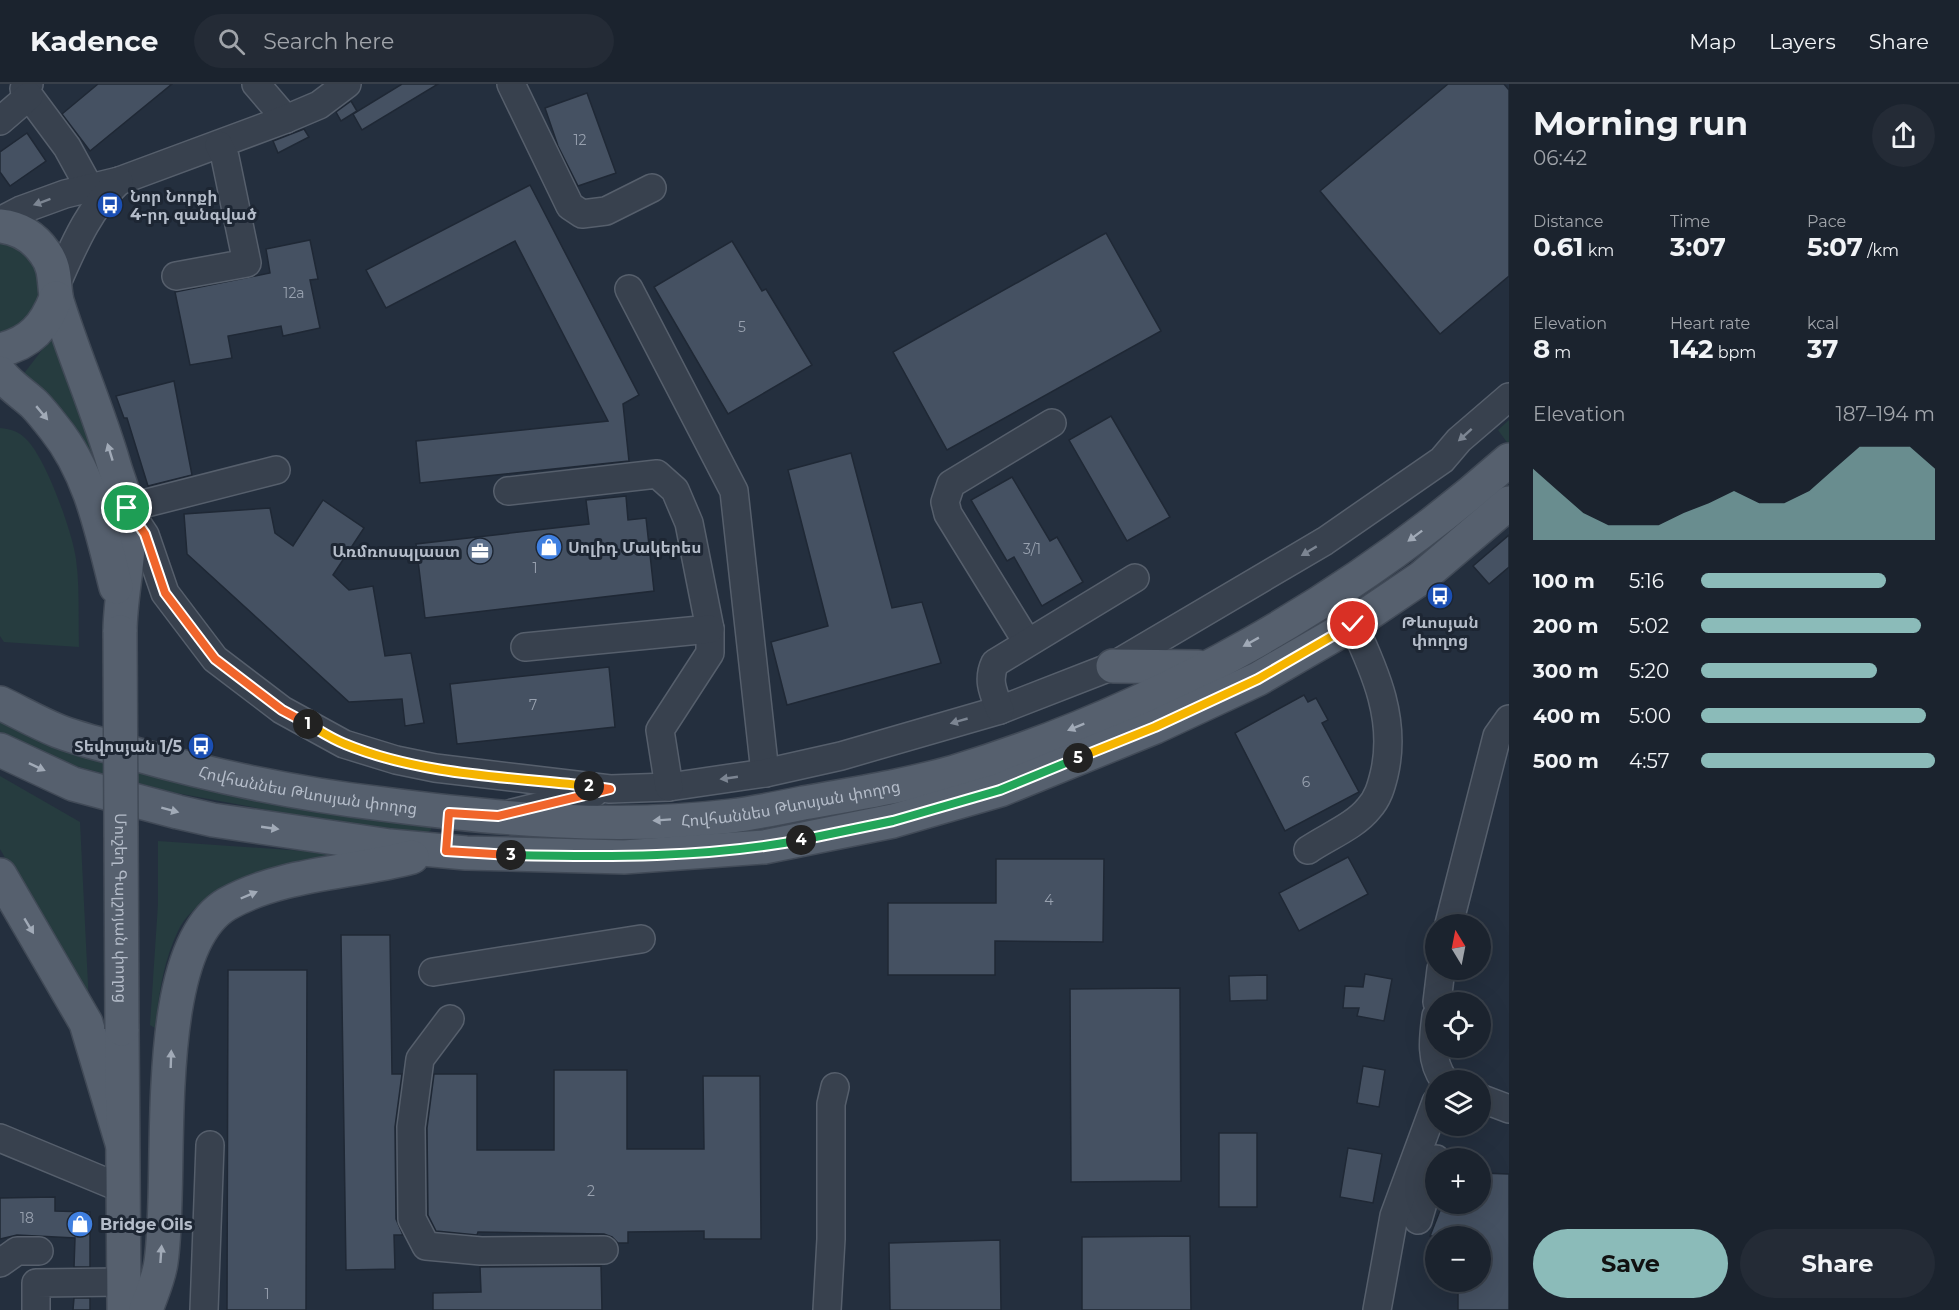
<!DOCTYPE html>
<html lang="en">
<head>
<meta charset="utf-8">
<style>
  :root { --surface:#1b232e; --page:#242b36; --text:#f1f3f6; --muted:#a0a4aa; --line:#39404a; --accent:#8bbbb9 }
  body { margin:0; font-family:Montserrat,"Noto Sans Armenian",sans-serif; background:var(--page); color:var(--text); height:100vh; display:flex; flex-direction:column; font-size:22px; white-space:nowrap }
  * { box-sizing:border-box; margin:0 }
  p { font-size:20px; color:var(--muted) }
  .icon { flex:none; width:33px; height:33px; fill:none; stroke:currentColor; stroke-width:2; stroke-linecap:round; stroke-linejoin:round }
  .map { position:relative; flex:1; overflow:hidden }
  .panel { display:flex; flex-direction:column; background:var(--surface); width:450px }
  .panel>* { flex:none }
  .needle { width:39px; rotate:350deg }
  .fabs { position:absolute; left:1425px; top:830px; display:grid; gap:12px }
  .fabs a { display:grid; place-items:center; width:66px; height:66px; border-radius:50%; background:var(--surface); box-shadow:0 6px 24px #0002,0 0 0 2px var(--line); font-size:30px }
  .pin { position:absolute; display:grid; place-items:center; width:51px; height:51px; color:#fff; margin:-26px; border:3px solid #fff; border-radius:50%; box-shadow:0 2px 6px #0007 }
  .km { position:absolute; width:30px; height:30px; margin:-15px; border-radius:50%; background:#222; color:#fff; font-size:16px; line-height:30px; text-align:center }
  .round { display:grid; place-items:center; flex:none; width:63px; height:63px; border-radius:32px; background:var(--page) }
  .overview { display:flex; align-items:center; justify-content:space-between; height:102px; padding:0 24px }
  h1 { font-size:33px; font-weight:700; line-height:45px }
  .stats { display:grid; grid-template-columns:repeat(3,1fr); gap:9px; height:102px; padding:6px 24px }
  .stats div { display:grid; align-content:center }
  .stats b { font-size:26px; font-weight:700 }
  .stats small { font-size:16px; font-weight:400 }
  .stats p { font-size:16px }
  .chart { height:168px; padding:12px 24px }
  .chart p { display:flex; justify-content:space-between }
  .chart svg { width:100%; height:108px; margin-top:6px; fill:var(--accent); opacity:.7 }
  .button { display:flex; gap:12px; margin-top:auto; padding:12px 24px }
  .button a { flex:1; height:69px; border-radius:36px; background:var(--accent); color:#111; font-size:24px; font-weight:700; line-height:69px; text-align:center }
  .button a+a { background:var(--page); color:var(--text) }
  ul { padding:0 24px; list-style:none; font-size:20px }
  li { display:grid; grid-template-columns:96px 72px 1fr; align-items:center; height:45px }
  li i { height:15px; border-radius:8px; background:var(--accent) }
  header { display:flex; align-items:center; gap:36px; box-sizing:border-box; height:84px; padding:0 30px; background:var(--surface); border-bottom:2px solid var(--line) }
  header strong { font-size:28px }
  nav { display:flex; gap:33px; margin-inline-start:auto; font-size:21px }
  .search { width:420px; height:54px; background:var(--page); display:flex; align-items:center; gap:15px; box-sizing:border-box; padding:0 21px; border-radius:33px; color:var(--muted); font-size:22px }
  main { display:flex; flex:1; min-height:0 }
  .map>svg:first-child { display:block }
  .green { fill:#263c3f }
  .building { fill:#455162; stroke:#1f2835; stroke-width:1.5 }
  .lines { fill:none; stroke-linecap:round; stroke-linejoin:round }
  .minor-casing { stroke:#565f6c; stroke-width:30 }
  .major-casing { stroke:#414a57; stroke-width:36 }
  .minor { stroke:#38414e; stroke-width:27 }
  .major { stroke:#56606e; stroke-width:33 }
  .major-bridge-casing { stroke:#414a57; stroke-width:36; stroke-linecap:butt }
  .major-bridge { stroke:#56606e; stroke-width:33 }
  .oneway { fill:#7c8592 }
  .oneway2 { fill:#a1aab7 }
  .split-1-casing { stroke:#fff; stroke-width:12 }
  .split-2-casing { stroke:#fff; stroke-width:12 }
  .split-3-casing { stroke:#fff; stroke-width:12 }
  .split-4-casing { stroke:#fff; stroke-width:12 }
  .split-5-casing { stroke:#fff; stroke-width:12 }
  .split-6-casing { stroke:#fff; stroke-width:12 }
  .split-1 { stroke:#f0652b; stroke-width:8 }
  .split-2 { stroke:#f5b400; stroke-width:8 }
  .split-3 { stroke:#f0652b; stroke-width:8 }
  .split-4 { stroke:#22a559; stroke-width:8 }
  .split-5 { stroke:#22a559; stroke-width:8 }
  .split-6 { stroke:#f5b400; stroke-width:8 }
  .labels { text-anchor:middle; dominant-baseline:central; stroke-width:6; stroke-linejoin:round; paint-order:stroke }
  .number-label { font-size:14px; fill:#98a1af }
  .poi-label { font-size:16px; font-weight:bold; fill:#b4bcc9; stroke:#1d2633; text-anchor:start }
  .street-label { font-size:16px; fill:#b4bcc9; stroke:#1d2633 }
</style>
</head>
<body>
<header>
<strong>Kadence</strong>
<div class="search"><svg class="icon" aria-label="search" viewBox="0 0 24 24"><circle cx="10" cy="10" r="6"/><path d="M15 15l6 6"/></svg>Search here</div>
<nav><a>Map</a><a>Layers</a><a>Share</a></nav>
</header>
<main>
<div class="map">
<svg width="1509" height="1226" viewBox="0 0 1509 1226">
  <rect width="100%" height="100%" fill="#242f3e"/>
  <g class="green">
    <path d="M0,158C54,168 52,237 0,249Z"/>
    <polygon points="52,253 100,376 95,388 22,292"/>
    <polygon points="1509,336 1509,361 1498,346"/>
    <path d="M0,344C12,345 20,348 28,357C47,378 72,447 76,475C80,504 78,534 79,563L4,558L0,552Z"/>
    <polygon points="0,636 431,741 431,746 426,749 305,733 171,708 65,679 0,648"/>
    <polygon points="0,692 80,738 89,921 0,765"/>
    <path d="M158,757L349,770C297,783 204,794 178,847C163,878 159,911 155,944L150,941L158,820Z"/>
  </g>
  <g class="building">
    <polygon points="98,0 172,0 90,67 62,30"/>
    <polygon points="402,0 438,0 362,46 353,30"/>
    <polygon points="1448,0 1504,0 1509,6 1509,192 1440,250 1320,107"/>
    <polygon points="587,9 616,89 578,102 558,62 545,24"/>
    <polygon points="351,17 357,27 341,37 336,28"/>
    <polygon points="304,45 309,53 278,69 273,57"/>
    <polygon points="27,49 46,77 10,102 0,88 0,68"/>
    <polygon points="530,101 639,311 623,320 629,377 420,399 416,357 608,337 515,157 386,224 366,186"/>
    <polygon points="1106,149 1161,247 947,366 893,268"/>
    <polygon points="310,156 318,195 310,196 320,244 283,252 281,242 228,252 232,274 190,281 175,208 270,189 266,165"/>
    <polygon points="732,157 762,207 766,205 812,281 728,330 654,203"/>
    <polygon points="174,297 192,391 148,402 127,334 124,334 116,312"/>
    <polygon points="1111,332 1170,433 1127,457 1069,356"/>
    <polygon points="851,369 892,524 922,518 941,579 787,621 771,558 828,542 788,386"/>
    <polygon points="1012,393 1050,457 1057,453 1083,498 1042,522 1014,473 1007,477 971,416"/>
    <polygon points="626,412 628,436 646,434 654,507 425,534 416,460 589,440 586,416"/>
    <polygon points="323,416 364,444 333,491 349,506 373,502 385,572 411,569 424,639 405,642 402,615 349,618 187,470 184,430 270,424 275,449 293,462"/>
    <polygon points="1509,451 1509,483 1489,500 1473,482"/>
    <polygon points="609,583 615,643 457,660 450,600"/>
    <polygon points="1304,611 1308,618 1316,614 1328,636 1322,639 1359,708 1285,747 1235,649"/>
    <polygon points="1348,773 1368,810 1299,847 1279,809"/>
    <polygon points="996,775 1104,775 1103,858 995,857 995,891 888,891 888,819 996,819"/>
    <polygon points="341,851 390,851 392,990 402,990 395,1043 396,1135 403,1151 394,1151 395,1185 346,1186"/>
    <polygon points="228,886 307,886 306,1226 227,1226"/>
    <polygon points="1365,890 1392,895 1384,937 1357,932 1359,924 1343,924 1345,902 1363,903"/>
    <polygon points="1267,891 1267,916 1230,917 1229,892"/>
    <polygon points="1180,904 1181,1097 1071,1098 1070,905"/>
    <polygon points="1363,982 1385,986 1379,1023 1357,1019"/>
    <polygon points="554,986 627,986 627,1065 704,1065 703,992 760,992 761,1155 704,1155 704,1147 628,1148 628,1159 618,1159 612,1153 604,1150 478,1148 477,1151 436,1147 428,1131 427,1044 434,990 477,990 477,1066 554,1066"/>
    <rect x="1219" y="1049" width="38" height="74"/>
    <polygon points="1348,1064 1382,1070 1373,1119 1340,1113"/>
    <polygon points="1480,1089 1509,1090 1509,1226 1458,1226 1458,1197 1480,1197 1480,1152 1430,1152 1443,1119 1480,1119"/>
    <polygon points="55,1113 55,1127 90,1128 90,1183 74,1183 75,1154 17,1151 0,1155 0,1114"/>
    <polygon points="1190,1152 1191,1226 1082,1226 1082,1153"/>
    <polygon points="1000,1156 1001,1226 890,1226 889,1159"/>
    <polygon points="601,1182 602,1226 433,1226 433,1209 481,1208 480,1183"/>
    <polygon points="74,1214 90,1214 90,1226 73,1226"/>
  </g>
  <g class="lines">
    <defs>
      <g id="minor">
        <polyline points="29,0 24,5 67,63 89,103"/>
        <polyline points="256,0 286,35"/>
        <polyline points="511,0 570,122 582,130 606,127 652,104"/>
        <polyline points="0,37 29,12"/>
        <polyline points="0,137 21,126 65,110 119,97 286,35 319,21 347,0"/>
        <polyline points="176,192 247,179 225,73 219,61"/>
        <path d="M57,199C74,161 88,126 119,97"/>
        <polyline points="629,205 734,407 765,689"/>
        <polyline points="276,386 127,424 145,451 165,509 215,575 282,626 344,660 396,676 435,684 610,705 669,703 765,689 841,672 1000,626 1113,582 1325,457 1442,376 1459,356 1509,313"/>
        <polyline points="508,407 657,390 675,406 689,439 710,545 710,569 660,646 669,703"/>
        <polyline points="1027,558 948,430 945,418 951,400 1052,339"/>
        <polyline points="525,563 710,545"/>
        <path d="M1000,626C993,608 987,596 995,579L1135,494"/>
        <polyline points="512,729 594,709"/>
        <path d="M1308,766C1327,753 1355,742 1369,724C1378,714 1381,703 1384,691C1397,637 1376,589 1353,540"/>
        <polyline points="1449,840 1497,652 1509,635"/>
        <polyline points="433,888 641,855"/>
        <polyline points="1437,918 1441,885"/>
        <path d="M1436,932C1433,954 1430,977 1444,996"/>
        <polyline points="450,935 420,975 411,1043 412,1135 426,1162 481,1167 604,1166"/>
        <polyline points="1480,1014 1509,1025"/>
        <polyline points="0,1054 123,1105"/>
        <polyline points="1418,1136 1436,1075"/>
        <polyline points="0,1179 17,1167 39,1167"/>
        <polyline points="36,1226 36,1199 123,1198"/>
        <polyline points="204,1226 210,1061"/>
        <polyline points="827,1226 831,1155 831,1020 835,1003"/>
        <polyline points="1377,1226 1394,1132 1436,1018"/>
      </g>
      <g id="major">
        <path d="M0,142C19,144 34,153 45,169C57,185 53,200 57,217C74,272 98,326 114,381C118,395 125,410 127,425C133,466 120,507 120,548"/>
        <path d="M0,266C31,259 45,242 56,214"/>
        <path d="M0,289C10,302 22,309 34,320C41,327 48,336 55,345C91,390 102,449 116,503"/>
        <polyline points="1113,582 1198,583"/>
        <path id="s1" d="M0,619C19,628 38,639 58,647C81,656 105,661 128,668C212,692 296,710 383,720C497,735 616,746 731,732C755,729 779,724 803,719C853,710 905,702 954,688C1156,627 1351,516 1509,376"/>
        <polyline points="0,666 73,700 178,728 213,736 390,762 466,769 624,773 764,763 893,737 1000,706 1155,643 1258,595 1353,540 1421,494 1509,419"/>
        <polyline points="0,791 86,939 122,1059"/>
        <polyline points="122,945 124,1226"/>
        <path d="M146,1226C151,1211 159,1194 161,1178C174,1094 147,867 227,820C282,789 352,789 412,773"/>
      </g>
    </defs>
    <use href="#minor" class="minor-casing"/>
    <use href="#major" class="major-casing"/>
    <use href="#minor" class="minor"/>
    <use href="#major" class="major"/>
    <defs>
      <g id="major-bridge">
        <path id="s2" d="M120,548L122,945"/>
      </g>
    </defs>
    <use href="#major-bridge" class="major-bridge-casing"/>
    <use href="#major-bridge" class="major-bridge"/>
  </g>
  <defs><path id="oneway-solid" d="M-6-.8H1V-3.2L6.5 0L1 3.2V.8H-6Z" transform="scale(1.5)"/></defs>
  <g class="oneway">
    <use href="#oneway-solid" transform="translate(42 118) rotate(160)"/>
    <use href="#oneway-solid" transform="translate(1465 351) rotate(138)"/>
    <use href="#oneway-solid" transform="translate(1309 467) rotate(149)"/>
    <use href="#oneway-solid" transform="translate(959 637) rotate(164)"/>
    <use href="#oneway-solid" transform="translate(729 694) rotate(172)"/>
  </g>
  <g class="oneway2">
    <use href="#oneway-solid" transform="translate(42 329) rotate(50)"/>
    <use href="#oneway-solid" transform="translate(110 368) rotate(-107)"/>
    <use href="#oneway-solid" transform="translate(1415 452) rotate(143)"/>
    <use href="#oneway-solid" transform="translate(1251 558) rotate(151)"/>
    <use href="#oneway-solid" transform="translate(1076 643) rotate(158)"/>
    <use href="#oneway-solid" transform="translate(37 683) rotate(25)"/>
    <use href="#oneway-solid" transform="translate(170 726) rotate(15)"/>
    <use href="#oneway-solid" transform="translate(662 736) rotate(176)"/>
    <use href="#oneway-solid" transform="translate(270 744) rotate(8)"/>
    <use href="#oneway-solid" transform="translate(249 811) rotate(-23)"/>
    <use href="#oneway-solid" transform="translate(29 842) rotate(59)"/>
    <use href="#oneway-solid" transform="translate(171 975) rotate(-88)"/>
    <use href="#oneway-solid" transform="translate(161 1170) rotate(-86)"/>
  </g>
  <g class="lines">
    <defs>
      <polyline id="split-1" points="127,424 145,450 165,509 215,575 282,626 308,640"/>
      <path id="split-2" d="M308,640C320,647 332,655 345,660C420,691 509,693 589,702"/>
      <polyline id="split-3" points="511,771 446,767 449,729 498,732 610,705 589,702"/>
      <path id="split-4" d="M511,771C608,773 706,774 801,756"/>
      <polyline id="split-5" points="801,756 893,737 1000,706 1078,674"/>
      <polyline id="split-6" points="1078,674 1155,643 1258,595 1353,540"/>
    </defs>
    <use href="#split-1" class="split-1-casing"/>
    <use href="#split-2" class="split-2-casing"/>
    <use href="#split-3" class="split-3-casing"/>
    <use href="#split-4" class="split-4-casing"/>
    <use href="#split-5" class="split-5-casing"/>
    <use href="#split-6" class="split-6-casing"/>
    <use href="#split-1" class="split-1"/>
    <use href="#split-2" class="split-2"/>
    <use href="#split-3" class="split-3"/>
    <use href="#split-4" class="split-4"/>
    <use href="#split-5" class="split-5"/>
    <use href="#split-6" class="split-6"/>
  </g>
  <defs>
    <symbol id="bus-disc" viewBox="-11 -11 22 22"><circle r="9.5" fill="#1a4fb4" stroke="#1d2633"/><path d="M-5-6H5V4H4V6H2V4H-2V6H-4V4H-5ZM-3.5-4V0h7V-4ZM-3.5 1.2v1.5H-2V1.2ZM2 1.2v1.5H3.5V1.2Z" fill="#fff"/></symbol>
    <symbol id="shop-disc" viewBox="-11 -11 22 22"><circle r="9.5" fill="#3f7fe0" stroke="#1d2633"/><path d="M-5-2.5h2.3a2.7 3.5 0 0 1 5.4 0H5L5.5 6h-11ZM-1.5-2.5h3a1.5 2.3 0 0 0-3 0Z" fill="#fff"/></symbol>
    <symbol id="office-disc" viewBox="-11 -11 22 22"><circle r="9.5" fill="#5c6f8a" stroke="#1d2633"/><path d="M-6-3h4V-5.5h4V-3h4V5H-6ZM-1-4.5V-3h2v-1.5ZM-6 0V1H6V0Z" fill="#fff"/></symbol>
  </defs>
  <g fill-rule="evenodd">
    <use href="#bus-disc" x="95" y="106" width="30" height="30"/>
    <use href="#shop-disc" x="534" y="448" width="30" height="30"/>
    <use href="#office-disc" x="465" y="452" width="30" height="30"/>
    <use href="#bus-disc" x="1425" y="497" width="30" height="30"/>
    <use href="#bus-disc" x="186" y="647" width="30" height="30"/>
    <use href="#shop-disc" x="65" y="1125" width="30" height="30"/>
  </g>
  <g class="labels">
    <g class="number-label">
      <text x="580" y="56">12</text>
      <text x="294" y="209">12a</text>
      <text x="742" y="243">5</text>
      <text x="1032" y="465">3/1</text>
      <text x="535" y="484">1</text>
      <text x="533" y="621">7</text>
      <text x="1306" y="698">6</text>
      <text x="1049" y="816">4</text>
      <text x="591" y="1107">2</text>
      <text x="27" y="1134">18</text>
      <text x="267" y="1210">1</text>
    </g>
    <g class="poi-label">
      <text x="130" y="112">Նոր Նորքի<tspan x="130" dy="18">4-րդ զանգված</tspan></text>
      <text x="568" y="463">Սոլիդ Մակերես</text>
      <text x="460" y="467" text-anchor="end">Առմռոսպլաստ</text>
      <text x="1440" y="538" text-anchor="middle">Թևոսյան<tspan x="1440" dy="18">փողոց</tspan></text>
      <text x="182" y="662" text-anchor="end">Տեվոսյան 1/5</text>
      <text x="100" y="1140">Bridge Oils</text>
    </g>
    <g class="street-label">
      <text stroke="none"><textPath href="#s1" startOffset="322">Հովհաննես Թևոսյան փողոց</textPath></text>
      <text stroke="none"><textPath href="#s1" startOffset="808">Հովհաննես Թևոսյան փողոց</textPath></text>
      <text stroke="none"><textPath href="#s2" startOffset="276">Մուշեղ Գալշոյան փողոց</textPath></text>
    </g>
  </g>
</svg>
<div class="fabs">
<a><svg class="needle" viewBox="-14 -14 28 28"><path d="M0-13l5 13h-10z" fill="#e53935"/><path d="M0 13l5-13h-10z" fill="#a0a4aa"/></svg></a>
<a><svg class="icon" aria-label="locate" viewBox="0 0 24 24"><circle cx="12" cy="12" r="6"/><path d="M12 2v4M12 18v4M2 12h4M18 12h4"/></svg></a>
<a><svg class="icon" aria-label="layers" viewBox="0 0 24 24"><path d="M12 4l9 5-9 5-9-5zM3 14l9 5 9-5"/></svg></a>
<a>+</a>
<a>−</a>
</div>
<div class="pin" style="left:127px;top:424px;background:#1e9e55"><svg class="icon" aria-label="arrive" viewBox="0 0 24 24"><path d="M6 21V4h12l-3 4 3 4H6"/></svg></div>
<div class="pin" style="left:1353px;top:540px;background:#d93025"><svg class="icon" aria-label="check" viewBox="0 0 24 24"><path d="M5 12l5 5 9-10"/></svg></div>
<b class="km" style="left:308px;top:640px">1</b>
<b class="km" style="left:589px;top:702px">2</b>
<b class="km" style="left:511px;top:771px">3</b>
<b class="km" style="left:801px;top:756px">4</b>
<b class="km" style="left:1078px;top:674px">5</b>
</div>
<section class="panel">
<div class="overview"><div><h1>Morning run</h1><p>06:42</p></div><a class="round"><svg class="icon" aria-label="share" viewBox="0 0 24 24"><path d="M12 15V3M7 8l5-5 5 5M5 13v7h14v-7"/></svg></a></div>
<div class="stats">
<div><p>Distance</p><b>0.61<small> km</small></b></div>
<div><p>Time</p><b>3:07</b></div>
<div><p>Pace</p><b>5:07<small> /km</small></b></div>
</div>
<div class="stats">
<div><p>Elevation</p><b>8<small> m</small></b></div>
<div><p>Heart rate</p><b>142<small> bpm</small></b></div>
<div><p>kcal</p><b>37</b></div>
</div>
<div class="chart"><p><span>Elevation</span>187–194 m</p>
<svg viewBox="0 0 160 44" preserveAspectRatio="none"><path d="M0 44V15L10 24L20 33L30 38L40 38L50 38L60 33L70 29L80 24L90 29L100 29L110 24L120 15L130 6L140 6L150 6L160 15V44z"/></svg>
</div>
<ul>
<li><b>100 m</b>5:16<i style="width:79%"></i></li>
<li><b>200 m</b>5:02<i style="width:94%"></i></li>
<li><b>300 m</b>5:20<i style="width:75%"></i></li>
<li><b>400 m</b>5:00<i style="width:96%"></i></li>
<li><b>500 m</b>4:57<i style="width:100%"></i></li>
</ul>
<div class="button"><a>Save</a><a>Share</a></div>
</section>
</main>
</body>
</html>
